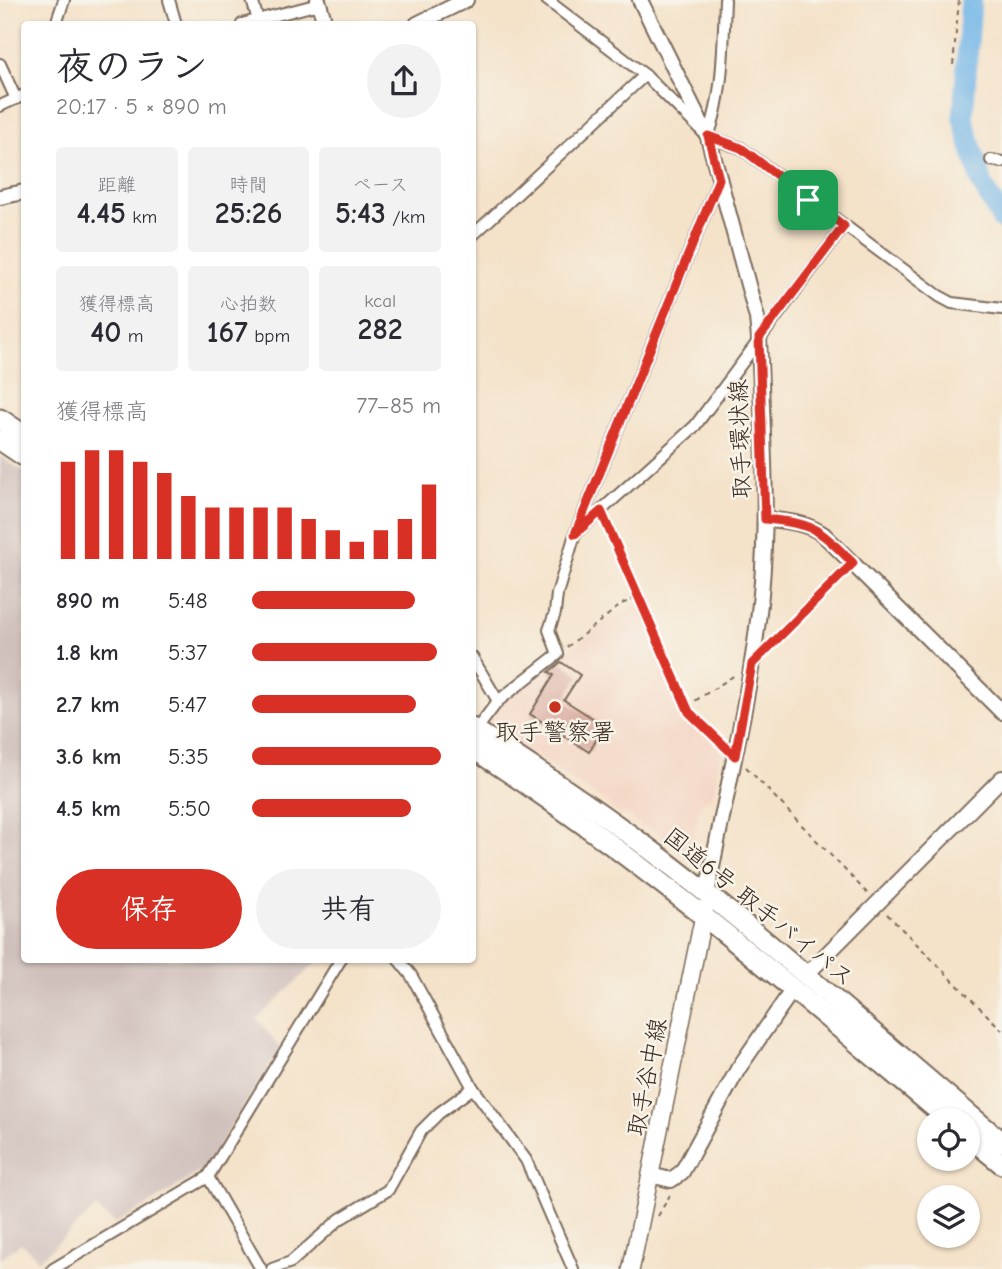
<!DOCTYPE html>
<html lang="ja">
<head>
<meta charset="utf-8">
<style>
  :root { --surface:#fff; --page:#f2f2f3; --text:#2b2b33; --muted:#7c7c81; --accent:#d93025 }
  body { margin:0; font-family:"Comic Neue","Klee One",sans-serif; background:var(--page); color:var(--text); height:100vh; display:flex; flex-direction:column; font-size:26px; white-space:nowrap }
  * { box-sizing:border-box; margin:0 }
  p { font-size:23px; color:var(--muted) }
  .icon { flex:none; width:38px; height:38px; fill:none; stroke:currentColor; stroke-width:2; stroke-linecap:round; stroke-linejoin:round }
  .map { position:relative; flex:1; overflow:hidden }
  .sheet { position:absolute; left:21px; top:21px; width:455px; height:942px; display:flex; flex-direction:column; background:var(--surface); border-radius:7px; box-shadow:0 2px 5px #0004 }
  .sheet>* { flex:none }
  .fabs { position:absolute; left:917px; top:1108px; display:grid; gap:14px }
  .fabs a { display:grid; place-items:center; width:63px; height:63px; border-radius:50%; background:var(--surface); box-shadow:0 2px 5px #0004; font-size:35px }
  .pin { position:absolute; display:grid; place-items:center; width:60px; height:60px; color:#fff; margin:-30px; border-radius:14px; box-shadow:0 4px 10px #0006 }
  .round { display:grid; place-items:center; flex:none; width:74px; height:74px; border-radius:37px; background:var(--page) }
  .summary { display:flex; align-items:center; justify-content:space-between; height:119px; padding:0 35px }
  h1 { font-size:38px; font-weight:800; line-height:52px }
  .stats { display:grid; grid-template-columns:repeat(3,1fr); gap:10px; height:119px; padding:7px 35px }
  .stats div { display:grid; align-content:center; border-radius:7px; background:var(--page); text-align:center }
  .stats b { font-size:30px; font-weight:800 }
  .stats small { font-size:19px; font-weight:400 }
  .stats p { font-size:19px }
  .chart { height:196px; padding:14px 35px }
  .chart p { display:flex; justify-content:space-between }
  .chart svg { width:100%; height:126px; margin-top:7px; stroke:var(--accent); stroke-width:6 }
  .primary-button { display:flex; gap:14px; margin-top:auto; padding:14px 35px }
  .primary-button a { flex:1; height:80px; border-radius:42px; background:var(--accent); color:#fff; font-size:28px; font-weight:800; line-height:80px; text-align:center }
  .primary-button a+a { background:var(--page); color:var(--text) }
  ul { padding:0 35px; list-style:none; font-size:23px }
  li { display:grid; grid-template-columns:112px 84px 1fr; align-items:center; height:52px }
  li i { height:18px; border-radius:9px; background:var(--accent) }
  .map>svg:first-child { display:block }
  .built { fill:#f4d3c1 }
  .industrial { fill:#d0c0bc }
  .lines { fill:none; stroke-linecap:round; stroke-linejoin:round }
  .river { stroke:#72b6e8; stroke-width:21 }
  .building { fill:#d69f93 }
  .minor-casing { stroke:#7c6a5a; stroke-width:14 }
  .tertiary-casing { stroke:#7c6a5a; stroke-width:18 }
  .secondary-casing { stroke:#7c6a5a; stroke-width:19 }
  .trunk-casing { stroke:#7c6a5a; stroke-width:23 }
  .path { stroke:#7c6a5a; stroke-width:2; stroke-dasharray:5 5; stroke-linecap:butt }
  .minor { stroke:#fff; stroke-width:10 }
  .tertiary { stroke:#fff; stroke-width:14 }
  .secondary { stroke:#fff; stroke-width:16 }
  .trunk { stroke:#fff; stroke-width:19 }
  .route-casing { stroke:#fff; stroke-width:14 }
  .route { stroke:#d93025; stroke-width:9 }
  .poi-dot { fill:#c8321e; stroke:#f7f3e8; stroke-width:2.5 }
  .labels { text-anchor:middle; dominant-baseline:central; stroke-width:5; stroke-linejoin:round; paint-order:stroke }
  .street-label { font-size:24px; fill:#3b2a1e; stroke:#f7f3e8 }
  .poi-label { font-size:24px; fill:#3b2a1e; stroke:#f7f3e8 }
</style>
</head>
<body>
<div class="map">
<svg width="1002" height="1269" viewBox="0 0 1002 1269">
  <rect width="100%" height="100%" fill="#f7f3e8"/>
  <filter id="ink" filterUnits="userSpaceOnUse"><feTurbulence type="fractalNoise" baseFrequency=".0143" numOctaves="2"/><feDisplacementMap in="SourceGraphic" scale="14" xChannelSelector="R" yChannelSelector="G"/><feConvolveMatrix kernelMatrix="1 2 1 2 8 2 1 2 1" color-interpolation-filters="sRGB"/></filter>
  <filter id="wash" filterUnits="userSpaceOnUse"><feTurbulence type="fractalNoise" baseFrequency=".00686" numOctaves="4" result="noise"/><feDisplacementMap in="SourceGraphic" scale="28" xChannelSelector="R" yChannelSelector="G"/><feGaussianBlur stdDeviation="1.57" result="paint"/><feColorMatrix in="noise" values="0 0 0 0 0 0 0 0 0 0 0 0 0 0 0 0 0 1.4 0 .05"/><feComposite in="paint" operator="in"/></filter>
  <g filter="url(#wash)">
    <rect width="100%" height="100%" fill="#f4e2c9"/>
    <polygon class="built" points="641,603 686,701 690,717 721,751 714,794 700,805 692,846 683,851 652,828 642,827 625,813 621,815 602,800 487,723 505,699 618,612"/>
    <polygon class="industrial" points="0,456 24,472 24,959 320,959 257,1019 281,1048 204,1169 147,1206 115,1223 96,1208 39,1260 21,1243 0,1259"/>
    <g class="lines">
      <polyline class="river" points="971,0 963,118 982,184 1002,220"/>
    </g>
    <g id="blocks">
      <polygon class="building" points="561,662 580,675 564,700 605,726 589,752 530,714 554,675 549,672"/>
    </g>
  </g>
  <g filter="url(#ink)">
    <use href="#blocks" fill-opacity="0" stroke="#7c6a5a" stroke-width="2"/>
    <g class="lines">
      <defs>
        <g id="minor">
          <polyline points="169,0 176,24"/>
          <polyline points="252,0 258,20"/>
          <polyline points="547,0 645,75 708,137 741,148 939,296 952,303 1002,309"/>
          <polyline points="56,24 64,0"/>
          <polyline points="242,24 319,4"/>
          <polyline points="0,64 16,99"/>
          <polyline points="0,106 24,95"/>
          <path d="M708,137C724,93 723,46 725,0"/>
          <polyline points="991,160 1002,162"/>
          <polyline points="472,236 645,75"/>
          <polyline points="577,532 695,426 844,226"/>
          <polyline points="472,657 498,701"/>
          <polyline points="476,730 498,701 558,654 549,630 555,613 557,594 575,534 719,179"/>
          <polyline points="398,959 411,975 473,1088 526,1160 573,1269"/>
          <polyline points="208,1177 261,1269"/>
          <polyline points="53,1269 208,1177 341,959"/>
          <polyline points="272,1269 291,1262 340,1219 388,1190 421,1131 439,1113 473,1088"/>
        </g>
        <g id="tertiary">
          <polyline points="318,0 325,24"/>
          <path d="M640,0L708,137L757,318L759,338C762,423 769,509 761,594C751,696 725,794 707,894"/>
          <polyline points="417,24 466,0"/>
          <polyline points="0,197 24,192"/>
          <path d="M765,519C786,521 805,522 823,534L1002,712"/>
          <polyline points="806,975 1002,778"/>
          <polyline points="650,1175 671,1180 682,1172 738,1069 793,989"/>
        </g>
        <polyline id="secondary" points="631,1269 705,908"/>
        <g id="trunk">
          <polyline points="0,419 24,435"/>
          <polyline points="0,440 24,456"/>
          <path d="M472,728C538,770 602,813 664,860C781,950 889,1048 1002,1142"/>
          <path d="M472,748C643,858 794,990 949,1120"/>
          <polyline points="968,1136 1002,1164"/>
        </g>
      </defs>
      <use href="#minor" class="minor-casing"/>
      <use href="#tertiary" class="tertiary-casing"/>
      <use href="#secondary" class="secondary-casing"/>
      <use href="#trunk" class="trunk-casing"/>
      <g class="path">
        <polyline points="953,65 959,0"/>
        <polyline points="606,522 689,712 722,744"/>
        <polyline points="567,647 622,604 640,596"/>
        <polyline points="769,647 842,574"/>
        <polyline points="687,706 735,675"/>
        <polyline points="746,767 869,895"/>
        <polyline points="887,914 1002,1030"/>
        <polyline points="658,1216 670,1195"/>
      </g>
      <use href="#minor" class="minor"/>
      <use href="#tertiary" class="tertiary"/>
      <use href="#secondary" class="secondary"/>
      <use href="#trunk" class="trunk"/>
    </g>
  </g>
  <g class="lines" filter="url(#ink)">
    <defs>
      <path id="route" d="M708,136L741,148L844,226L759,338L765,519C816,524 817,528 853,563L752,664L735,756L689,712L601,511L575,534L719,179Z"/>
    </defs>
    <use href="#route" class="route-casing"/>
    <use href="#route" class="route"/>
  </g>
  <circle class="poi-dot" cx="555" cy="707" r="7"/>
  <g class="labels">
    <g class="street-label">
      <text transform="translate(740 439) rotate(-92)">取手環状線</text>
      <text transform="translate(759 907) rotate(39)">国道6号 取手バイパス</text>
      <text transform="translate(647 1077) rotate(-79)">取手谷中線</text>
    </g>
    <g class="poi-label">
      <text x="555" y="732">取手警察署</text>
    </g>
  </g>
</svg>
<div class="fabs">
<a><svg class="icon" aria-label="locate" viewBox="0 0 24 24"><circle cx="12" cy="12" r="6"/><path d="M12 2v4M12 18v4M2 12h4M18 12h4"/></svg></a>
<a><svg class="icon" aria-label="layers" viewBox="0 0 24 24"><path d="M12 4l9 5-9 5-9-5zM3 14l9 5 9-5"/></svg></a>
</div>
<div class="pin" style="left:808px;top:200px;background:#1e9e55"><svg class="icon" aria-label="arrive" viewBox="0 0 24 24"><path d="M6 21V4h12l-3 4 3 4H6"/></svg></div>
<section class="sheet">
<div class="summary"><div><h1>夜のラン</h1><p>20:17 · 5 × 890 m</p></div><a class="round"><svg class="icon" aria-label="share" viewBox="0 0 24 24"><path d="M12 15V3M7 8l5-5 5 5M5 13v7h14v-7"/></svg></a></div>
<div class="stats">
<div><p>距離</p><b>4.45<small> km</small></b></div>
<div><p>時間</p><b>25:26</b></div>
<div><p>ペース</p><b>5:43<small> /km</small></b></div>
</div>
<div class="stats">
<div><p>獲得標高</p><b>40<small> m</small></b></div>
<div><p>心拍数</p><b>167<small> bpm</small></b></div>
<div><p>kcal</p><b>282</b></div>
</div>
<div class="chart"><p><span>獲得標高</span>77–85 m</p>
<svg viewBox="0 0 160 44" preserveAspectRatio="none"><path d="M5 44V10M15 44V6M25 44V6M35 44V10M45 44V14M55 44V22M65 44V26M75 44V26M85 44V26M95 44V26M105 44V30M115 44V34M125 44V38M135 44V34M145 44V30M155 44V18"/></svg>
</div>
<ul>
<li><b>890 m</b>5:48<i style="width:86%"></i></li>
<li><b>1.8 km</b>5:37<i style="width:98%"></i></li>
<li><b>2.7 km</b>5:47<i style="width:87%"></i></li>
<li><b>3.6 km</b>5:35<i style="width:100%"></i></li>
<li><b>4.5 km</b>5:50<i style="width:84%"></i></li>
</ul>
<div class="primary-button"><a>保存</a><a>共有</a></div>
</section>
</div>
</body>
</html>
